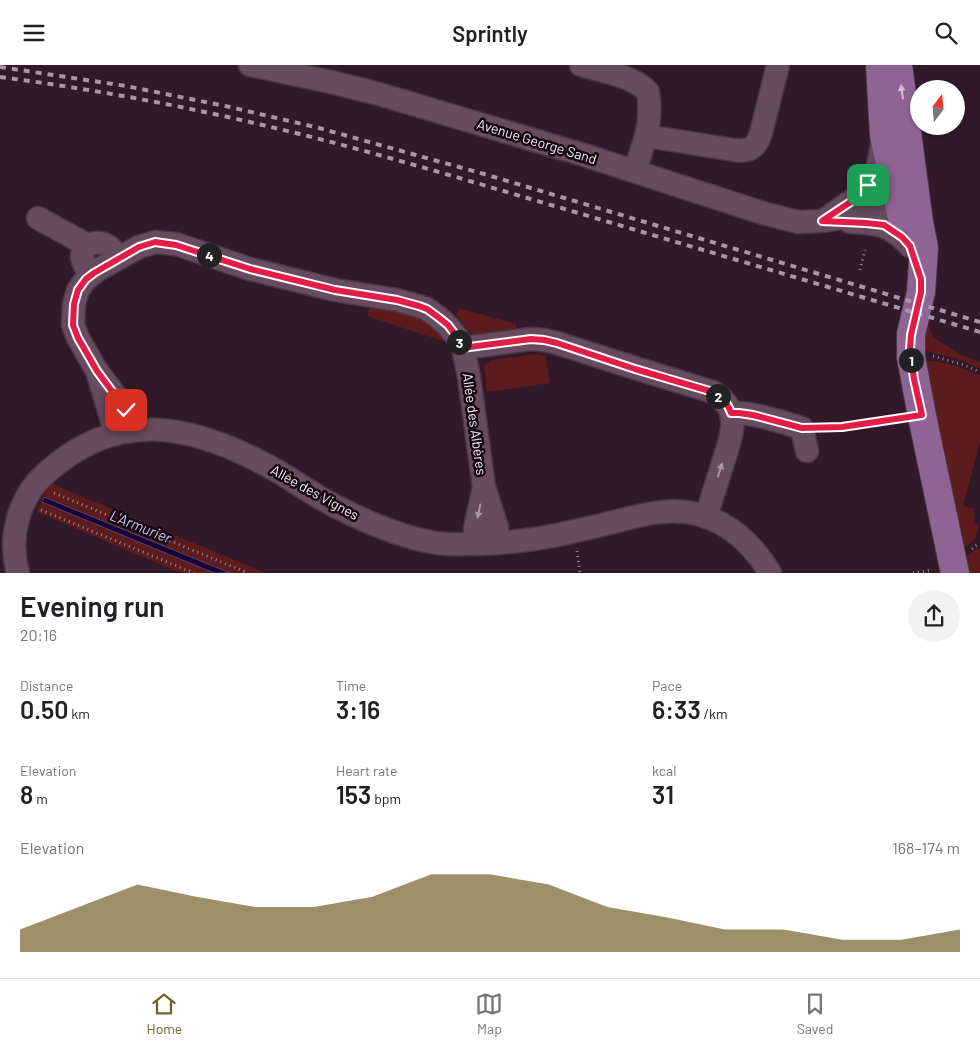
<!DOCTYPE html>
<html lang="en">
<head>
<meta charset="utf-8">
<style>
  :root { --surface:#fff; --page:#f2f2f2; --text:#202124; --muted:#757577; --line:#e0e0e0; --accent:#74622b }
  body { margin:0; font-family:Barlow,sans-serif; background:var(--page); color:var(--text); height:100vh; display:flex; flex-direction:column; font-size:19px; white-space:nowrap }
  * { box-sizing:border-box; margin:0 }
  p { font-size:16px; color:var(--muted) }
  .icon { flex:none; width:28px; height:28px; fill:none; stroke:currentColor; stroke-width:2; stroke-linecap:round; stroke-linejoin:round }
  .map { position:relative; height:508px; overflow:hidden }
  .sheet { display:flex; flex-direction:column; background:var(--surface); flex:1 }
  .sheet>* { flex:none }
  .needle { width:32px; rotate:16deg }
  .buttons { position:absolute; left:910px; top:15px; display:grid; gap:10px }
  .buttons a { display:grid; place-items:center; width:55px; height:55px; border-radius:50%; background:var(--surface); box-shadow:0 1px 4px #0004; font-size:25px }
  .pin { position:absolute; display:grid; place-items:center; width:42px; height:42px; color:#fff; margin:-21px; border-radius:10px; box-shadow:0 2px 8px #0006 }
  .km { position:absolute; width:25px; height:25px; margin:-12px; border-radius:50%; background:#222; color:#fff; font-size:14px; line-height:25px; text-align:center }
  .round { display:grid; place-items:center; flex:none; width:52px; height:52px; border-radius:26px; background:var(--page) }
  .overview { display:flex; align-items:center; justify-content:space-between; height:85px; padding:0 20px }
  h1 { font-size:28px; font-weight:600; line-height:38px }
  .stats { display:grid; grid-template-columns:repeat(3,1fr); gap:8px; height:85px; padding:5px 20px }
  .stats div { display:grid; align-content:center }
  .stats b { font-size:25px; font-weight:600 }
  .stats small { font-size:14px; font-weight:400 }
  .stats p { font-size:14px }
  .chart { height:140px; padding:10px 20px }
  .chart p { display:flex; justify-content:space-between }
  .chart svg { width:100%; height:90px; margin-top:5px; fill:var(--accent); opacity:.7 }
  header { display:flex; justify-content:space-between; align-items:center; height:65px; padding:0 20px; background:var(--surface); font-size:22px; font-weight:600 }
  .menu { display:flex; justify-content:space-around; align-items:center; height:70px; border-top:1px solid var(--line); background:var(--surface); font-size:14px; color:var(--muted) }
  .menu a { display:grid; justify-items:center; gap:2px }
  .menu .selected { color:var(--accent) }
  .map>svg:first-child { display:block }
  .green { fill:#5c1b1c }
  .water { fill:#160035; stroke:#5b466f }
  .lines { fill:none; stroke-linecap:round; stroke-linejoin:round }
  .minor-casing { stroke:#4a3744; stroke-width:25 }
  .major-casing { stroke:#4a3744; stroke-width:30 }
  .path { stroke:#9d8997; stroke-width:3; stroke-dasharray:1 4; stroke-linecap:butt }
  .minor { stroke:#684b5e; stroke-width:22 }
  .major { stroke:#8d6493; stroke-width:28 }
  .rail { stroke:#a995a3; stroke-width:4; stroke-dasharray:6 6; stroke-linecap:butt }
  .oneway { fill:#d4bbd3 }
  .oneway2 { fill:#aa93a2 }
  .route-casing { stroke:#fff; stroke-width:10 }
  .route { stroke:#e11d48; stroke-width:6 }
  .labels { text-anchor:middle; dominant-baseline:central; stroke-width:5; stroke-linejoin:round; paint-order:stroke }
  .street-label { font-size:14px; fill:#fbeaf5; stroke:#13080f }
  .water-label { font-size:15px; font-style:italic; fill:#ccbef6; stroke:#13080f }
</style>
</head>
<body>
<header><svg class="icon" aria-label="menu" viewBox="0 0 24 24"><path d="M4 6h16M4 12h16M4 18h16"/></svg>Sprintly<svg class="icon" aria-label="search" viewBox="0 0 24 24"><circle cx="10" cy="10" r="6"/><path d="M15 15l6 6"/></svg></header>
<div class="map">
<svg width="980" height="508" viewBox="0 0 980 508">
  <rect width="100%" height="100%" fill="#31192a"/>
  <g class="green">
    <polygon points="371,240 424,252 449,276 446,277 367,251"/>
    <polygon points="458,243 516,259 517,266 475,271 468,265 456,250"/>
    <polygon points="922,259 929,261 933,272 961,290 980,297 980,304 958,294 923,285"/>
    <polygon points="536,289 546,291 550,318 487,327 484,301 492,295"/>
    <path d="M925,295C944,297 962,302 980,310V377L963,441L975,444C974,451 972,457 979,461L975,474L960,487Z"/>
    <polygon points="52,419 266,508 230,508 44,432 45,428"/>
    <polygon points="42,437 214,508 181,508 37,447"/>
    <polygon points="977,483 980,484 980,508 968,508 965,493"/>
  </g>
  <polygon class="water" points="44,432 230,508 214,508 42,437"/>
  <g class="lines">
    <defs>
      <g id="minor">
        <polyline points="250,0 331,17 379,29 584,90 763,148 798,157 822,156 864,150 882,143 893,135 909,121"/>
        <path d="M581,0C601,6 634,11 648,27C653,60 644,76 635,106"/>
        <path d="M647,71L734,85C750,87 756,83 761,68L778,0"/>
        <polyline points="38,153 87,180"/>
        <path d="M827,153C845,140 866,129 875,108C880,97 881,84 883,73"/>
        <path d="M850,157C878,158 890,160 910,181"/>
        <path d="M91,210C88,205 83,199 82,193C81,178 98,174 108,181C112,184 115,189 118,193"/>
        <path d="M463,283L531,274L544,275L557,278L635,303L713,327C721,333 728,338 731,347C736,365 726,386 721,404C716,420 711,436 706,452"/>
        <polyline points="97,306 78,273 73,260 74,239 78,225 86,214 101,203 139,182 155,177 176,179 250,204 335,225 397,235 419,241 427,244 438,252 447,260 457,272 463,283 469,312 484,422"/>
        <path d="M731,348C755,347 780,357 802,363L807,386"/>
        <polyline points="116,369 97,306 126,345 136,365"/>
        <polyline points="476,479 475,463 484,422 497,462 498,478"/>
        <path d="M18,508C8,474 18,433 45,409C117,343 191,359 270,402C292,414 313,430 335,441C366,457 403,473 437,478C450,480 464,479 477,479C511,478 543,474 575,466C602,461 628,452 654,448C705,439 745,466 770,508"/>
      </g>
      <g id="major">
        <polyline points="880,0 884,70 902,153"/>
        <polyline points="898,0 919,157 924,183 921,227 911,269 911,292 922,351 955,508"/>
      </g>
    </defs>
    <use href="#minor" class="minor-casing"/>
    <use href="#major" class="major-casing"/>
    <g class="path">
      <polyline points="860,205 865,185"/>
      <polyline points="933,291 964,300 980,307"/>
      <polyline points="823,363 842,362 901,354"/>
      <polyline points="54,428 248,508"/>
      <polyline points="41,445 194,508"/>
      <polyline points="972,484 978,479 980,480"/>
      <polyline points="577,486 580,508"/>
      <polyline points="913,508 932,505"/>
    </g>
    <use href="#minor" class="minor"/>
    <use href="#major" class="major"/>
    <g class="rail">
      <polyline points="0,2 126,21 230,42 319,63 484,109 980,257"/>
      <path d="M0,12C92,24 185,41 275,63C376,87 475,118 575,147C710,187 845,227 980,267"/>
    </g>
  </g>
  <defs><path id="oneway-solid" d="M-6-.8H1V-3.2L6.5 0L1 3.2V.8H-6Z" transform="scale(1.25)"/></defs>
  <use class="oneway" href="#oneway-solid" transform="translate(902 27) rotate(-98)"/>
  <g class="oneway2">
    <use href="#oneway-solid" transform="translate(720 405) rotate(-73)"/>
    <use href="#oneway-solid" transform="translate(479 446) rotate(102)"/>
  </g>
  <g class="lines">
    <defs>
      <path id="route" d="M126,345L97,306L78,273L73,260L74,239L78,225L86,214L94,208L139,182L155,177L176,180L250,204L335,225L397,235L419,241L427,244L438,252L448,260L457,272L462,283L531,274L544,275L557,278L635,304L713,327C722,333 728,338 731,348H739L753,350L802,363L842,362L922,350L914,314L910,284L911,270L921,227V214L910,181L902,172L884,160L866,158L822,156L855,134L868,120"/>
    </defs>
    <use href="#route" class="route-casing"/>
    <use href="#route" class="route"/>
  </g>
  <g class="labels">
    <g class="street-label">
      <text transform="translate(537 76) rotate(17)">Avenue George Sand</text>
      <text transform="translate(475 359) rotate(82)">Allée des Albères</text>
      <text transform="translate(315 427) rotate(29)">Allée des Vignes</text>
    </g>
    <g class="water-label">
      <text transform="translate(141 461) rotate(22)">L'Armurier</text>
    </g>
  </g>
</svg>
<div class="buttons">
<a><svg class="needle" viewBox="-14 -14 28 28"><path d="M0-13l5 13h-10z" fill="#e53935"/><path d="M0 13l5-13h-10z" fill="#757577"/></svg></a>
</div>
<div class="pin" style="left:868px;top:120px;background:#1e9e55"><svg class="icon" aria-label="arrive" viewBox="0 0 24 24"><path d="M6 21V4h12l-3 4 3 4H6"/></svg></div>
<div class="pin" style="left:126px;top:345px;background:#d93025"><svg class="icon" aria-label="check" viewBox="0 0 24 24"><path d="M5 12l5 5 9-10"/></svg></div>
<b class="km" style="left:911px;top:295px">1</b>
<b class="km" style="left:718px;top:331px">2</b>
<b class="km" style="left:459px;top:277px">3</b>
<b class="km" style="left:209px;top:190px">4</b>
</div>
<section class="sheet">
<div class="overview"><div><h1>Evening run</h1><p>20:16</p></div><a class="round"><svg class="icon" aria-label="share" viewBox="0 0 24 24"><path d="M12 15V3M7 8l5-5 5 5M5 13v7h14v-7"/></svg></a></div>
<div class="stats">
<div><p>Distance</p><b>0.50<small> km</small></b></div>
<div><p>Time</p><b>3:16</b></div>
<div><p>Pace</p><b>6:33<small> /km</small></b></div>
</div>
<div class="stats">
<div><p>Elevation</p><b>8<small> m</small></b></div>
<div><p>Heart rate</p><b>153<small> bpm</small></b></div>
<div><p>kcal</p><b>31</b></div>
</div>
<div class="chart"><p><span>Elevation</span>168–174 m</p>
<svg viewBox="0 0 160 44" preserveAspectRatio="none"><path d="M0 44V33L10 22L20 11L30 17L40 22L50 22L60 17L70 6L80 6L90 11L100 22L110 27L120 33L130 33L140 38L150 38L160 33V44z"/></svg>
</div>
</section>
<nav class="menu">
<a class="selected"><svg class="icon" aria-label="home" viewBox="0 0 24 24"><path d="M3 11l9-7 9 7M6 9v11h12V9"/></svg>Home</a>
<a><svg class="icon" aria-label="map" viewBox="0 0 24 24"><path d="M3 6l6-2 6 2 6-2v14l-6 2-6-2-6 2zM9 4v14M15 6v14"/></svg>Map</a>
<a><svg class="icon" aria-label="saved" viewBox="0 0 24 24"><path d="M7 4h10v16l-5-4-5 4z"/></svg>Saved</a>
</nav>
</body>
</html>
